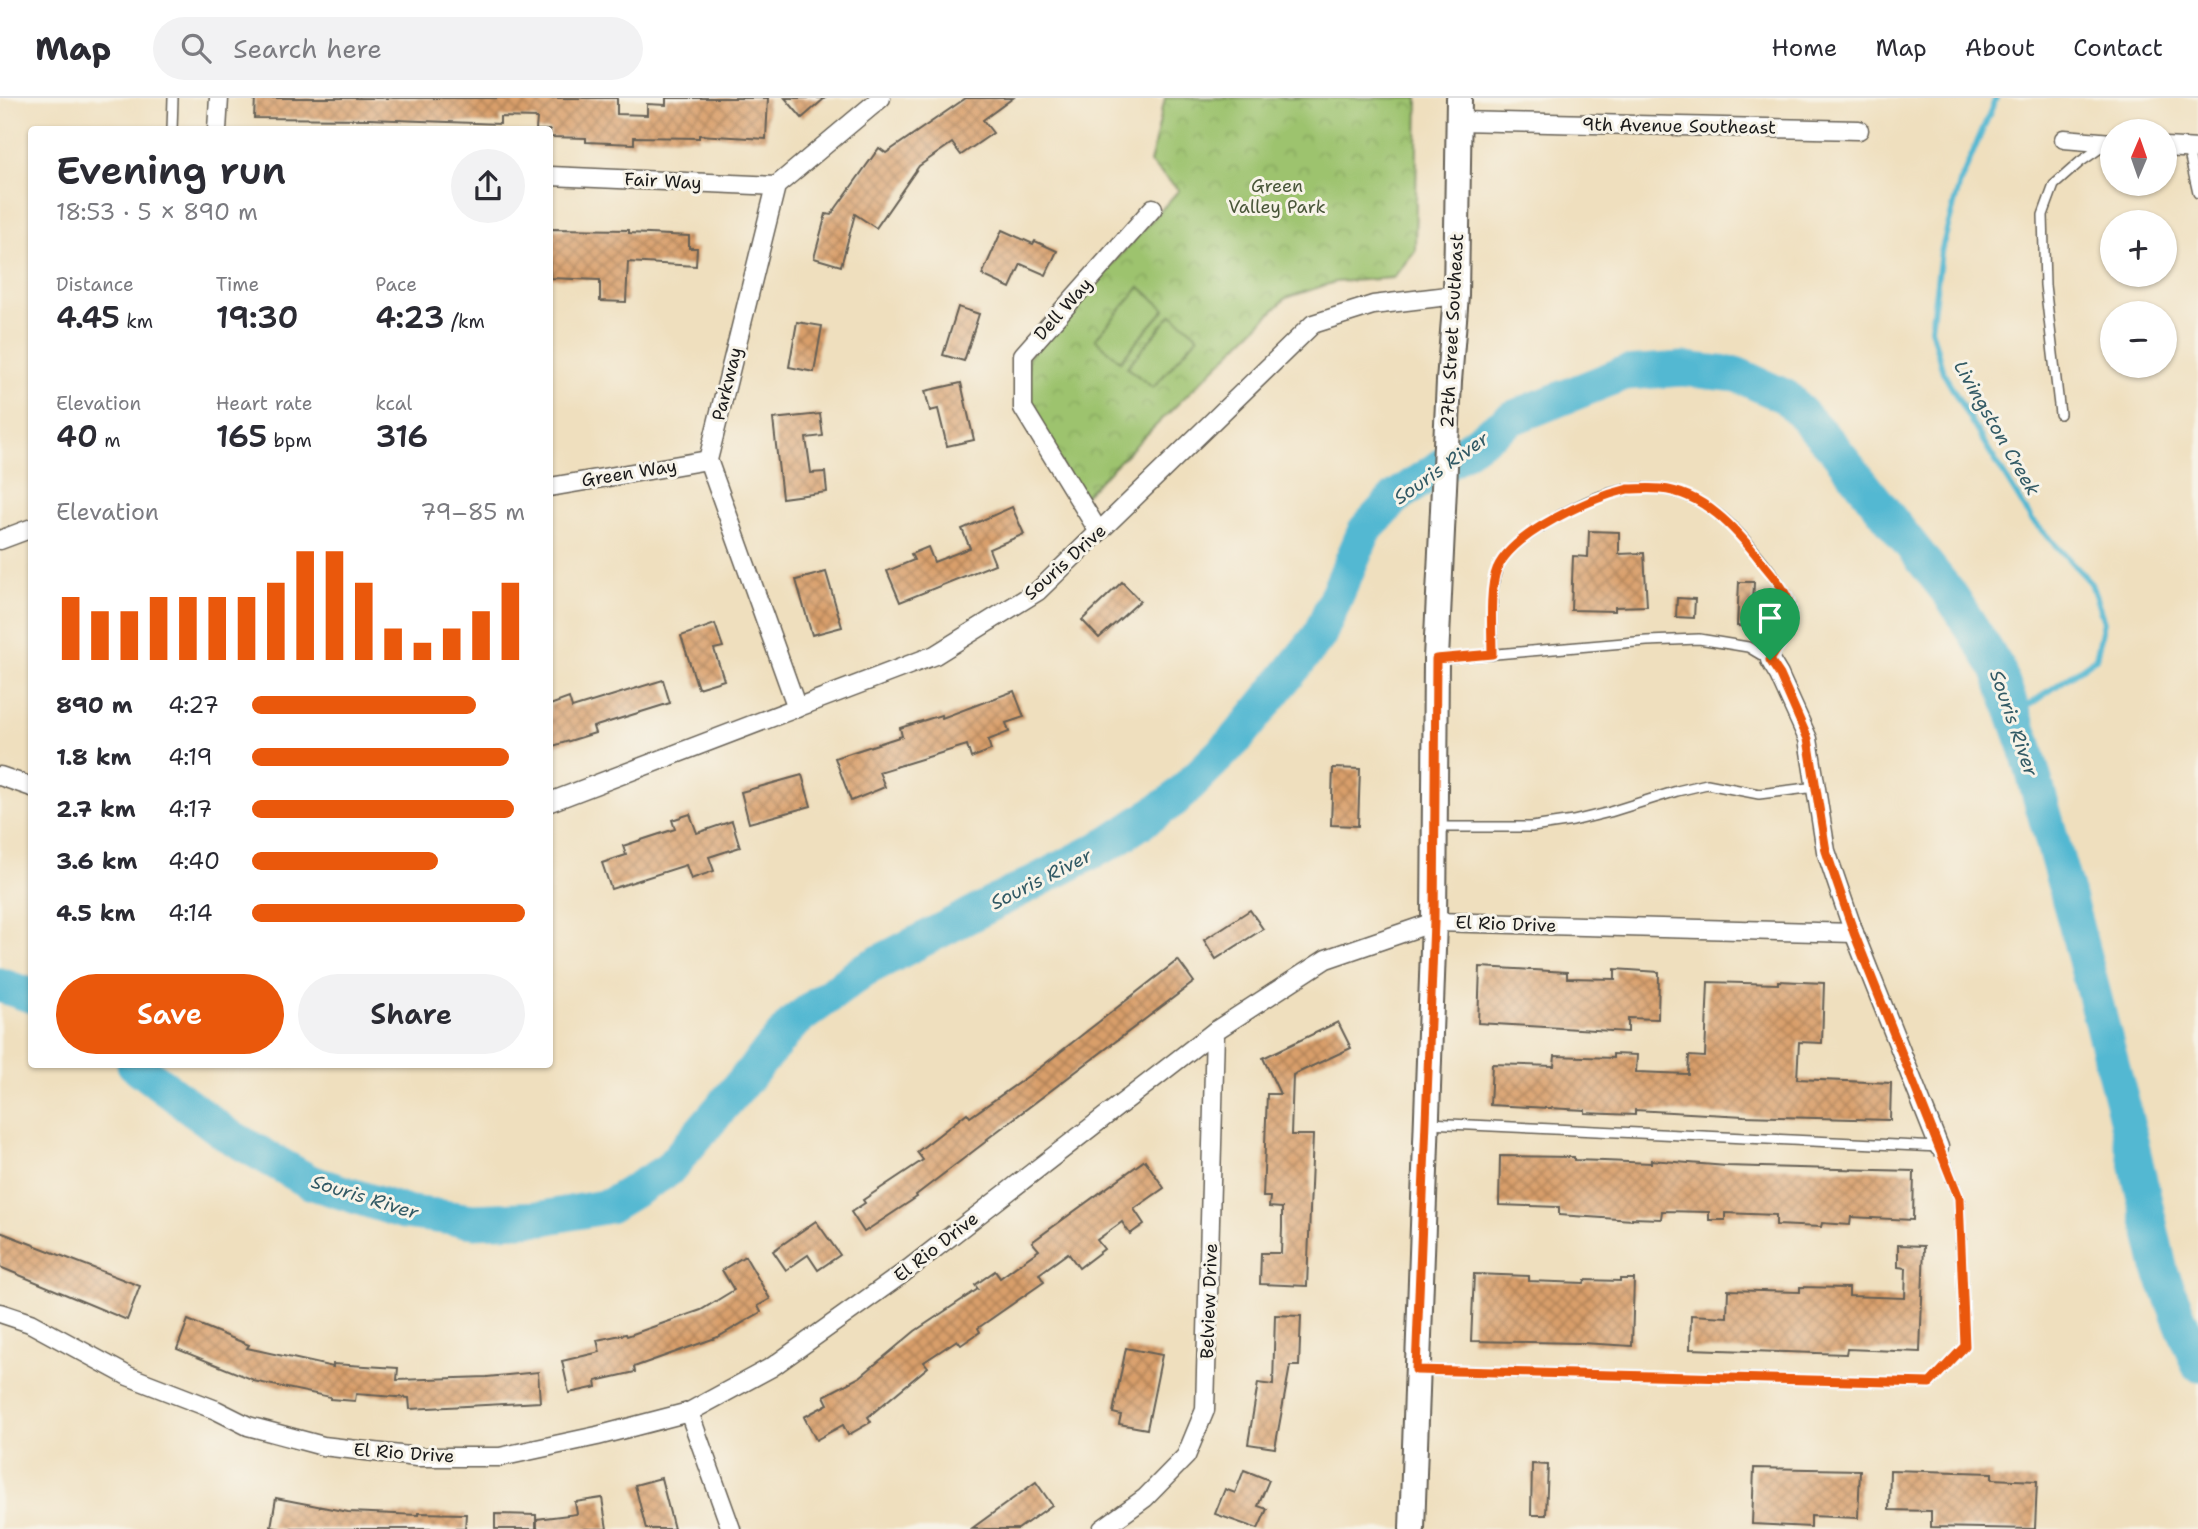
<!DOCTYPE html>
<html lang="en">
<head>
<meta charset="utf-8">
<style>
  :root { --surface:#fff; --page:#f2f2f3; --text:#2b2b33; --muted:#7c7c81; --line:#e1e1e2; --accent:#ea580c }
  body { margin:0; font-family:"Shantell Sans",sans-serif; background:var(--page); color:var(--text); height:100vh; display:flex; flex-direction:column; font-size:26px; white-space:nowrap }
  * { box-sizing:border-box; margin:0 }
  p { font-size:23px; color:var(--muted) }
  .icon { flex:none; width:38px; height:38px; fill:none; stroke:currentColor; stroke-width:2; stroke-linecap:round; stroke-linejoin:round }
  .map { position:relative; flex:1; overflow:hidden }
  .side { position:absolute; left:28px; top:28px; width:525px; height:942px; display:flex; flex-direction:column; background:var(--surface); border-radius:7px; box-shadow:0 2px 5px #0004 }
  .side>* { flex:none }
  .needle { width:46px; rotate:2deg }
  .buttons { position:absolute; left:2100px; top:21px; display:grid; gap:14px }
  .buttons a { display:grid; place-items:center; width:77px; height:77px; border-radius:50%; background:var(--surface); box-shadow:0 2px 5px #0004; font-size:35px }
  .pin { position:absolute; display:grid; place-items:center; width:60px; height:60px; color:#fff; margin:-72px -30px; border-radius:50% 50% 50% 0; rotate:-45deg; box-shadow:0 0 7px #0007 }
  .pin .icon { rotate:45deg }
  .round { display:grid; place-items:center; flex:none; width:74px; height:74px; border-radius:37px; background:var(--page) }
  .headline { display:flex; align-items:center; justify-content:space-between; height:119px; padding:0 28px }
  h1 { font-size:38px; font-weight:600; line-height:52px }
  .stats { display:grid; grid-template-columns:repeat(3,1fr); gap:10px; height:119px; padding:7px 28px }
  .stats div { display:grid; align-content:center }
  .stats b { font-size:30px; font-weight:600 }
  .stats small { font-size:19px; font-weight:400 }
  .stats p { font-size:19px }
  .chart { height:196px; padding:14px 28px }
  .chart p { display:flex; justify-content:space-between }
  .chart svg { width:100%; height:126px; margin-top:7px; stroke:var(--accent); stroke-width:6 }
  .action { display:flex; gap:14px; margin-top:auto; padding:14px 28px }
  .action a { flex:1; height:80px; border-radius:42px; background:var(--accent); color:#fff; font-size:28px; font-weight:600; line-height:80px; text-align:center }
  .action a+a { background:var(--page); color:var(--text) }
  ul { padding:0 28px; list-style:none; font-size:23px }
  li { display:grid; grid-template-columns:112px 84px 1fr; align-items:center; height:52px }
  li i { height:18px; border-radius:9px; background:var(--accent) }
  header { display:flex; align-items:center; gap:42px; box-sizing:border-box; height:98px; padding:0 35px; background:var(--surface); border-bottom:2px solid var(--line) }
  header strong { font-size:33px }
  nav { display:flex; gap:38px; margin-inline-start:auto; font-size:24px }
  .search { width:490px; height:63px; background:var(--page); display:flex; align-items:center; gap:18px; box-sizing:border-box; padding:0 24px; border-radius:38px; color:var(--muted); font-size:26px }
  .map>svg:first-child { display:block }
  .park { fill:url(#park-crowns); stroke:#5c7045; stroke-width:2 }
  .pitch { fill:#9dc36e; stroke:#5c7045; stroke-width:2 }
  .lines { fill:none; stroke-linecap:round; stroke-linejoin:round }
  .stream { stroke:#53b8d2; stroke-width:6 }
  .river { stroke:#53b8d2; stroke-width:35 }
  .building { fill:url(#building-cross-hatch) }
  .lane-casing { stroke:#666055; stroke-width:12 }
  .street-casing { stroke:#666055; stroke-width:21 }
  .secondary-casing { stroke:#666055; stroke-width:28 }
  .lane { stroke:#fff; stroke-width:9 }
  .street { stroke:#fff; stroke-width:18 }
  .secondary { stroke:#fff; stroke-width:24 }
  .route-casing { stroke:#fff; stroke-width:14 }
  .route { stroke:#ea580c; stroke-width:9 }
  .labels { text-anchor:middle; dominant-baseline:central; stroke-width:6; stroke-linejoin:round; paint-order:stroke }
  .street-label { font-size:18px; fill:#1c1c1c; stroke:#f7f3e8 }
  .park-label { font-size:18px; fill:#495639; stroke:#f7f3e8 }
  .water-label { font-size:19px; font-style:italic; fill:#325a65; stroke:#f7f3e8 }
</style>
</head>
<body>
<header>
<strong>Map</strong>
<div class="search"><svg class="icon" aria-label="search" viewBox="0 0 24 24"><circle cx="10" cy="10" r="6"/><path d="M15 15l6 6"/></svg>Search here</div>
<nav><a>Home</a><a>Map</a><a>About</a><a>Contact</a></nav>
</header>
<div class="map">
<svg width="2198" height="1431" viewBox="0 0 2198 1431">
  <defs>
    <pattern id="park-crowns" width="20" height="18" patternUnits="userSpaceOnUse" patternTransform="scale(1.75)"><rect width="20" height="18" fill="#9dc36e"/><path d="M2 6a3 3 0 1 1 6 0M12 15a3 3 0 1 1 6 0" fill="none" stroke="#87a75f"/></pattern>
    <pattern id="building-cross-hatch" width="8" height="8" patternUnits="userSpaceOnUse" patternTransform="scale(1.75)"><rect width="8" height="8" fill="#d99f6b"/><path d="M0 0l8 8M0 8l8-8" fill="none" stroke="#af8157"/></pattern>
  </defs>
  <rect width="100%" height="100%" fill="#f7f3e8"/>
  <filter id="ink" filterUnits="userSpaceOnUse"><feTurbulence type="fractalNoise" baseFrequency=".0143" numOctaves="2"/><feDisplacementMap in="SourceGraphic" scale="14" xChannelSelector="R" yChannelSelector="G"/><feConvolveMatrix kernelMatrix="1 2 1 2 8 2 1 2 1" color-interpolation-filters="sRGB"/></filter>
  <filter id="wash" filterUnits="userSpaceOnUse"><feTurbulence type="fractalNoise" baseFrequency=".00686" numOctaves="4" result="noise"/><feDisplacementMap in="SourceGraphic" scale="28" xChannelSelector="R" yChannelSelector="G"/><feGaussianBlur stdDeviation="1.57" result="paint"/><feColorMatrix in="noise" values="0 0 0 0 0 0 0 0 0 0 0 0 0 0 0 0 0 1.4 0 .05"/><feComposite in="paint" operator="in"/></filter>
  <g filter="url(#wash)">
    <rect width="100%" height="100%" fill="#efdfbe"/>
    <polygon class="park" points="1165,0 1418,0 1415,153 1393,180 1335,184 1286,200 1082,400 1027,312 1028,260 1179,92 1150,65"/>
    <g class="pitch">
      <polygon points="1140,189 1165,211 1120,263 1095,241"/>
      <polygon points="1172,216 1198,238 1153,290 1127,269"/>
    </g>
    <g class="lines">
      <polyline class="stream" points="1996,0 1960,85 1941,154 1931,230 1943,274 1972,325 2032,422 2091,485 2104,524 2096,560 2015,617"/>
      <g class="river">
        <polyline points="0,887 32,898"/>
        <polyline points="134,966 226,1036 310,1084 404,1114 474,1123 543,1120 609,1108 668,1072 794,924 864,872 1110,745 1174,702 1239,638 1319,538 1365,432 1396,399 1512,320 1625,275 1683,271 1738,277 1786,299 1834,350 1952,499 1998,571 2025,647 2075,824 2123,1008 2161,1174 2198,1266"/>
      </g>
    </g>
    <g id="blocks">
      <g class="building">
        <polygon points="255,0 617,0 617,16 647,17 647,6 666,7 666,0 768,0 766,41 699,37 699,40 634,39 634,46 586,44 586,40 550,39 550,32 536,32 537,20 500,19 500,26 369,21 254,20"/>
        <polygon points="785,0 825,0 802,20"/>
        <polygon points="966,0 1013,0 983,22 993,35 961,57 952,45 919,68 876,130 855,116 841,168 814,160 826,116 831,117 879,50 886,55"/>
        <polygon points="550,131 629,132 629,135 689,138 689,150 697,150 696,168 628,164 626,204 600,203 600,182 550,180"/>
        <polygon points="1002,132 1033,146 1035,143 1057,153 1046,177 1021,166 1010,190 982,177"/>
        <polygon points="958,209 979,216 964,263 943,257"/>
        <polygon points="797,224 822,228 814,274 789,269"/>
        <polygon points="961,285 974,342 947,348 938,311 930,313 925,293"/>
        <polygon points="820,316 823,338 806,340 811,375 825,374 827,394 782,400 773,321"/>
        <polygon points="1012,409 1024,436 989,451 995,466 900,504 887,473 914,462 911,456 928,449 934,464 970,450 962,431"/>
        <polygon points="1589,433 1619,434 1619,456 1644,455 1647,508 1615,509 1615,513 1571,512 1573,458 1588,459"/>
        <polygon points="826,474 842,529 812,537 796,482"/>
        <polygon points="1122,484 1140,503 1099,540 1082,522"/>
        <polygon points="1739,484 1754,484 1752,529 1737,528"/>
        <polygon points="1677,500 1695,501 1694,520 1676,519"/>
        <polygon points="715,526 723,549 714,551 724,582 698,590 681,538"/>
        <polygon points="663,582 670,605 593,629 595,635 550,649 550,607 569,600 572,610"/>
        <polygon points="1014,593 1024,619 1006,625 1009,634 988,642 991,652 971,660 967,647 879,674 885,689 851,703 835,660 902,638 900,630 941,617 942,620"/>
        <polygon points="1333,670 1360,671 1358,728 1331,727"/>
        <polygon points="802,677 811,708 749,725 741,694"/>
        <polygon points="690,716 697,735 732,723 740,749 709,759 714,773 691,781 686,767 611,791 602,765 626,757 623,748 675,731 672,722"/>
        <polygon points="1250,812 1263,831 1216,861 1204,842"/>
        <polygon points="1178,862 1194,884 987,1041 988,1042 916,1097 917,1099 864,1134 851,1114 865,1105 863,1102 923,1062 917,1054 967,1015 970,1019 1041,969"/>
        <polygon points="1480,869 1567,874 1567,880 1615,881 1615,871 1659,874 1658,921 1628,920 1628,934 1478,925"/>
        <polygon points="1778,883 1824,885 1822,945 1799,944 1797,981 1891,985 1890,1022 1744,1018 1635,1012 1635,1017 1585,1015 1585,1012 1490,1007 1492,966 1554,968 1555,958 1613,960 1613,956 1637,957 1636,974 1688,976 1689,958 1705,959 1708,884 1778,886"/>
        <polygon points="1338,924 1351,950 1293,977 1291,1037 1313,1037 1307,1188 1260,1186 1261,1155 1281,1155 1282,1130 1282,1110 1269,1109 1270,1099 1263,1099 1267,996 1280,996 1263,960"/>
        <polygon points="1500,1058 1574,1059 1574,1062 1604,1063 1651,1065 1651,1062 1727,1068 1914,1073 1913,1122 1851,1119 1850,1127 1822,1125 1821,1129 1776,1127 1776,1117 1725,1115 1725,1122 1709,1122 1709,1114 1662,1113 1661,1121 1632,1120 1632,1122 1559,1117 1559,1109 1499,1107"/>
        <polygon points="1145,1062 1164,1090 1134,1111 1144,1126 1130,1136 1122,1124 1097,1142 1104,1151 1079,1170 1068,1155 1039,1176 1044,1184 978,1230 980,1234 961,1247 957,1242 924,1264 928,1269 868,1319 871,1324 848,1337 843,1327 816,1342 804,1319 828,1306 824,1298 860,1279 915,1233 978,1191 975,1187 995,1173 1000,1180 1039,1152 1032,1144"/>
        <polygon points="816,1123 840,1157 818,1172 808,1157 786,1172 773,1153"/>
        <polygon points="0,1134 140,1188 127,1222 0,1169"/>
        <polygon points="1898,1147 1924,1148 1920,1254 1847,1251 1846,1256 1690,1251 1691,1217 1727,1219 1728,1192 1800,1194 1800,1189 1849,1190 1849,1198 1905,1200 1906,1170 1898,1169"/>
        <polygon points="745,1158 770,1201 758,1208 761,1214 718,1239 634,1269 635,1274 596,1283 597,1289 569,1295 562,1263 600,1254 597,1242 626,1236 627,1238 701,1212 734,1192 722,1172"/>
        <polygon points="1474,1176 1529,1178 1529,1183 1584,1185 1585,1182 1620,1183 1620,1181 1634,1181 1632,1248 1582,1245 1471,1243"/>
        <polygon points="1275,1217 1301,1218 1299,1268 1290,1268 1275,1350 1248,1346 1258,1285 1273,1287"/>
        <polygon points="188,1222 249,1247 247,1250 333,1269 333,1266 398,1270 397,1282 487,1279 538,1274 540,1304 410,1311 409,1300 356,1296 355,1303 330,1301 330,1299 253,1283 254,1282 177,1251"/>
        <polygon points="1126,1250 1162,1257 1147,1331 1119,1326 1121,1317 1113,1315"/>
        <polygon points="1532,1366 1548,1367 1546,1417 1531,1417"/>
        <polygon points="1754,1370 1860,1372 1858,1420 1811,1418 1811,1429 1752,1426"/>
        <polygon points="1244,1372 1269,1382 1258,1408 1267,1411 1258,1431 1215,1416 1225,1391 1235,1395"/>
        <polygon points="1890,1372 1992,1375 1992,1381 2037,1383 2035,1431 1931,1429 1931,1413 1889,1412"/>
        <polygon points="661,1380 674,1431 646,1431 635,1387"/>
        <polygon points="1036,1384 1052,1407 1018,1431 971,1431"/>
        <polygon points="276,1400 348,1414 418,1417 418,1415 466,1416 465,1431 282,1431 271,1429"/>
        <polygon points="602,1400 607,1431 537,1431 537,1421 577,1416 575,1404"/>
        <polygon points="495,1416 536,1417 536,1431 495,1431"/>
      </g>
    </g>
  </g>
  <g filter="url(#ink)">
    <use href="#blocks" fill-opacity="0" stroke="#666055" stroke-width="2"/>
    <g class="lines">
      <defs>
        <g id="lane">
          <polyline points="172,32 173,0"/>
          <polyline points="2188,51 2198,95"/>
          <polyline points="2060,316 2045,187 2043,117 2054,87 2080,64 2106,46"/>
          <path d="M1438,561L1647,543L1699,541L1748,549L1770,562C1779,547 1794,528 1790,509C1786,485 1735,428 1715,414C1700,403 1680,393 1661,391C1619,385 1582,404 1547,425C1530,435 1504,452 1497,472C1489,495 1493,532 1492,557"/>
          <polyline points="1437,729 1532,729 1573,723 1610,714 1677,693 1707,686 1759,696 1816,689"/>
          <polyline points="1418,1272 1930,1285 1965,1248 1959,1100 1939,1049 1428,1025"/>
        </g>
        <g id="street">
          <polyline points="1458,23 1859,32"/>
          <polyline points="217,32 219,0"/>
          <polyline points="2064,41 2112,45"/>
          <polyline points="2165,49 2198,51"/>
          <polyline points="550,78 776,88"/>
          <polyline points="550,389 708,362"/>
          <polyline points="1099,434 1023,310 1023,257 1153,110"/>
          <polyline points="0,442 32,430"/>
          <polyline points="1770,562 1779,577 1808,641 1826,753 1854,835 1939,1049"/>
          <polyline points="797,610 708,362 776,88 881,0"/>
          <polyline points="0,678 32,689"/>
          <polyline points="550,704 935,557 1038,493 1313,226 1373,207 1456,197"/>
          <polyline points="0,1215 30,1225 128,1278 216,1312 248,1328 323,1348 417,1359 500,1359 597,1338 689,1314 772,1269 902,1176 1215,933 1326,861 1434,824 1854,835"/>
          <polyline points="689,1314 731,1431"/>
          <polyline points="1102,1431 1145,1400 1186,1358 1205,1312 1215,933"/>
        </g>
        <polyline id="secondary" points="1412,1431 1434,824 1436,561 1449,283 1456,197 1459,0"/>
      </defs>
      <use href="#lane" class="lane-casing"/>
      <use href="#street" class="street-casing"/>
      <use href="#secondary" class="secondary-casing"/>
      <use href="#lane" class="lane"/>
      <use href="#street" class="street"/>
      <use href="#secondary" class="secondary"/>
    </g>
  </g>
  <g class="lines" filter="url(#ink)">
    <defs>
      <path id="route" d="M1628,391C1638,391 1649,390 1660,391C1703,394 1736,431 1761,463C1772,477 1786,491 1790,508C1794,528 1779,547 1770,562L1780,577L1808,641L1826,753L1854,835L1959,1100L1965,1248L1930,1285L1416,1272L1434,824L1436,561L1492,556C1492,534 1489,490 1497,471C1513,434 1591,400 1628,391Z"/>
    </defs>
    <use href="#route" class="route-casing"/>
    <use href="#route" class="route"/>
  </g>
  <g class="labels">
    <g class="street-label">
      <text transform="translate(1679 28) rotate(1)">9th Avenue Southeast</text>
      <text transform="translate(663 83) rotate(3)">Fair Way</text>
      <text transform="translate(1063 211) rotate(-48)">Dell Way</text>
      <text transform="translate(1452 233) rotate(-87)">27th Street Southeast</text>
      <text transform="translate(727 286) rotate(-76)">Parkway</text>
      <text transform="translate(629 375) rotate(-9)">Green Way</text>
      <text transform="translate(1065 464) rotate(-42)">Souris Drive</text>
      <text transform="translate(1506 826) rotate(2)">El Rio Drive</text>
      <text transform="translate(936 1149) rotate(-38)">El Rio Drive</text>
      <text transform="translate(1209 1203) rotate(-88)">Belview Drive</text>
      <text transform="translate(404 1355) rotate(4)">El Rio Drive</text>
    </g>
    <g class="park-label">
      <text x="1277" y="88">Green<tspan x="1277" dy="21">Valley Park</tspan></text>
    </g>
    <g class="water-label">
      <text transform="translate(1997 330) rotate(60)">Livingston Creek</text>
      <text transform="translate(1441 370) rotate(-35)">Souris River</text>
      <text transform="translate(2014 625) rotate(71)">Souris River</text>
      <text transform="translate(1041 781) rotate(-27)">Souris River</text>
      <text transform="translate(365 1099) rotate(17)">Souris River</text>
    </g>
  </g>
</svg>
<div class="buttons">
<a><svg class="needle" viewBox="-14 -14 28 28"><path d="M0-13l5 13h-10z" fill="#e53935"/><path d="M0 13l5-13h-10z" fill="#7c7c81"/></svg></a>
<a>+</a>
<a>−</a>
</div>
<div class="pin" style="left:1770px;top:562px;background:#1e9e55"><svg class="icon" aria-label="arrive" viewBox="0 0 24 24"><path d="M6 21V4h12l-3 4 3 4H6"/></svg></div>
<section class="side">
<div class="headline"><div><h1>Evening run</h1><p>18:53 · 5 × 890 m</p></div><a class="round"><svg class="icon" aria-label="share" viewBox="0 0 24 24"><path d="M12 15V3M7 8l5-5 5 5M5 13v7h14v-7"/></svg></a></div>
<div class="stats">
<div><p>Distance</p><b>4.45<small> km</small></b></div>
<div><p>Time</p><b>19:30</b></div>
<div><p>Pace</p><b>4:23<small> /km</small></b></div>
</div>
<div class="stats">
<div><p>Elevation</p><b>40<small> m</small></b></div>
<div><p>Heart rate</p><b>165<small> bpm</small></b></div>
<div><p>kcal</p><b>316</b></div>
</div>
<div class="chart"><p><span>Elevation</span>79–85 m</p>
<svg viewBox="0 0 160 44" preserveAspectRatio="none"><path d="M5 44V22M15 44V27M25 44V27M35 44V22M45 44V22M55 44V22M65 44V22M75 44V17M85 44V6M95 44V6M105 44V17M115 44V33M125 44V38M135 44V33M145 44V27M155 44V17"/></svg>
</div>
<ul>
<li><b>890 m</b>4:27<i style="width:82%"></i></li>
<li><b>1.8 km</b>4:19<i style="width:94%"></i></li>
<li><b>2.7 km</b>4:17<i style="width:96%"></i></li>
<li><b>3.6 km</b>4:40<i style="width:68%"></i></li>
<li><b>4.5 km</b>4:14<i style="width:100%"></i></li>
</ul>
<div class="action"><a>Save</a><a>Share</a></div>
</section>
</div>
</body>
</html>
